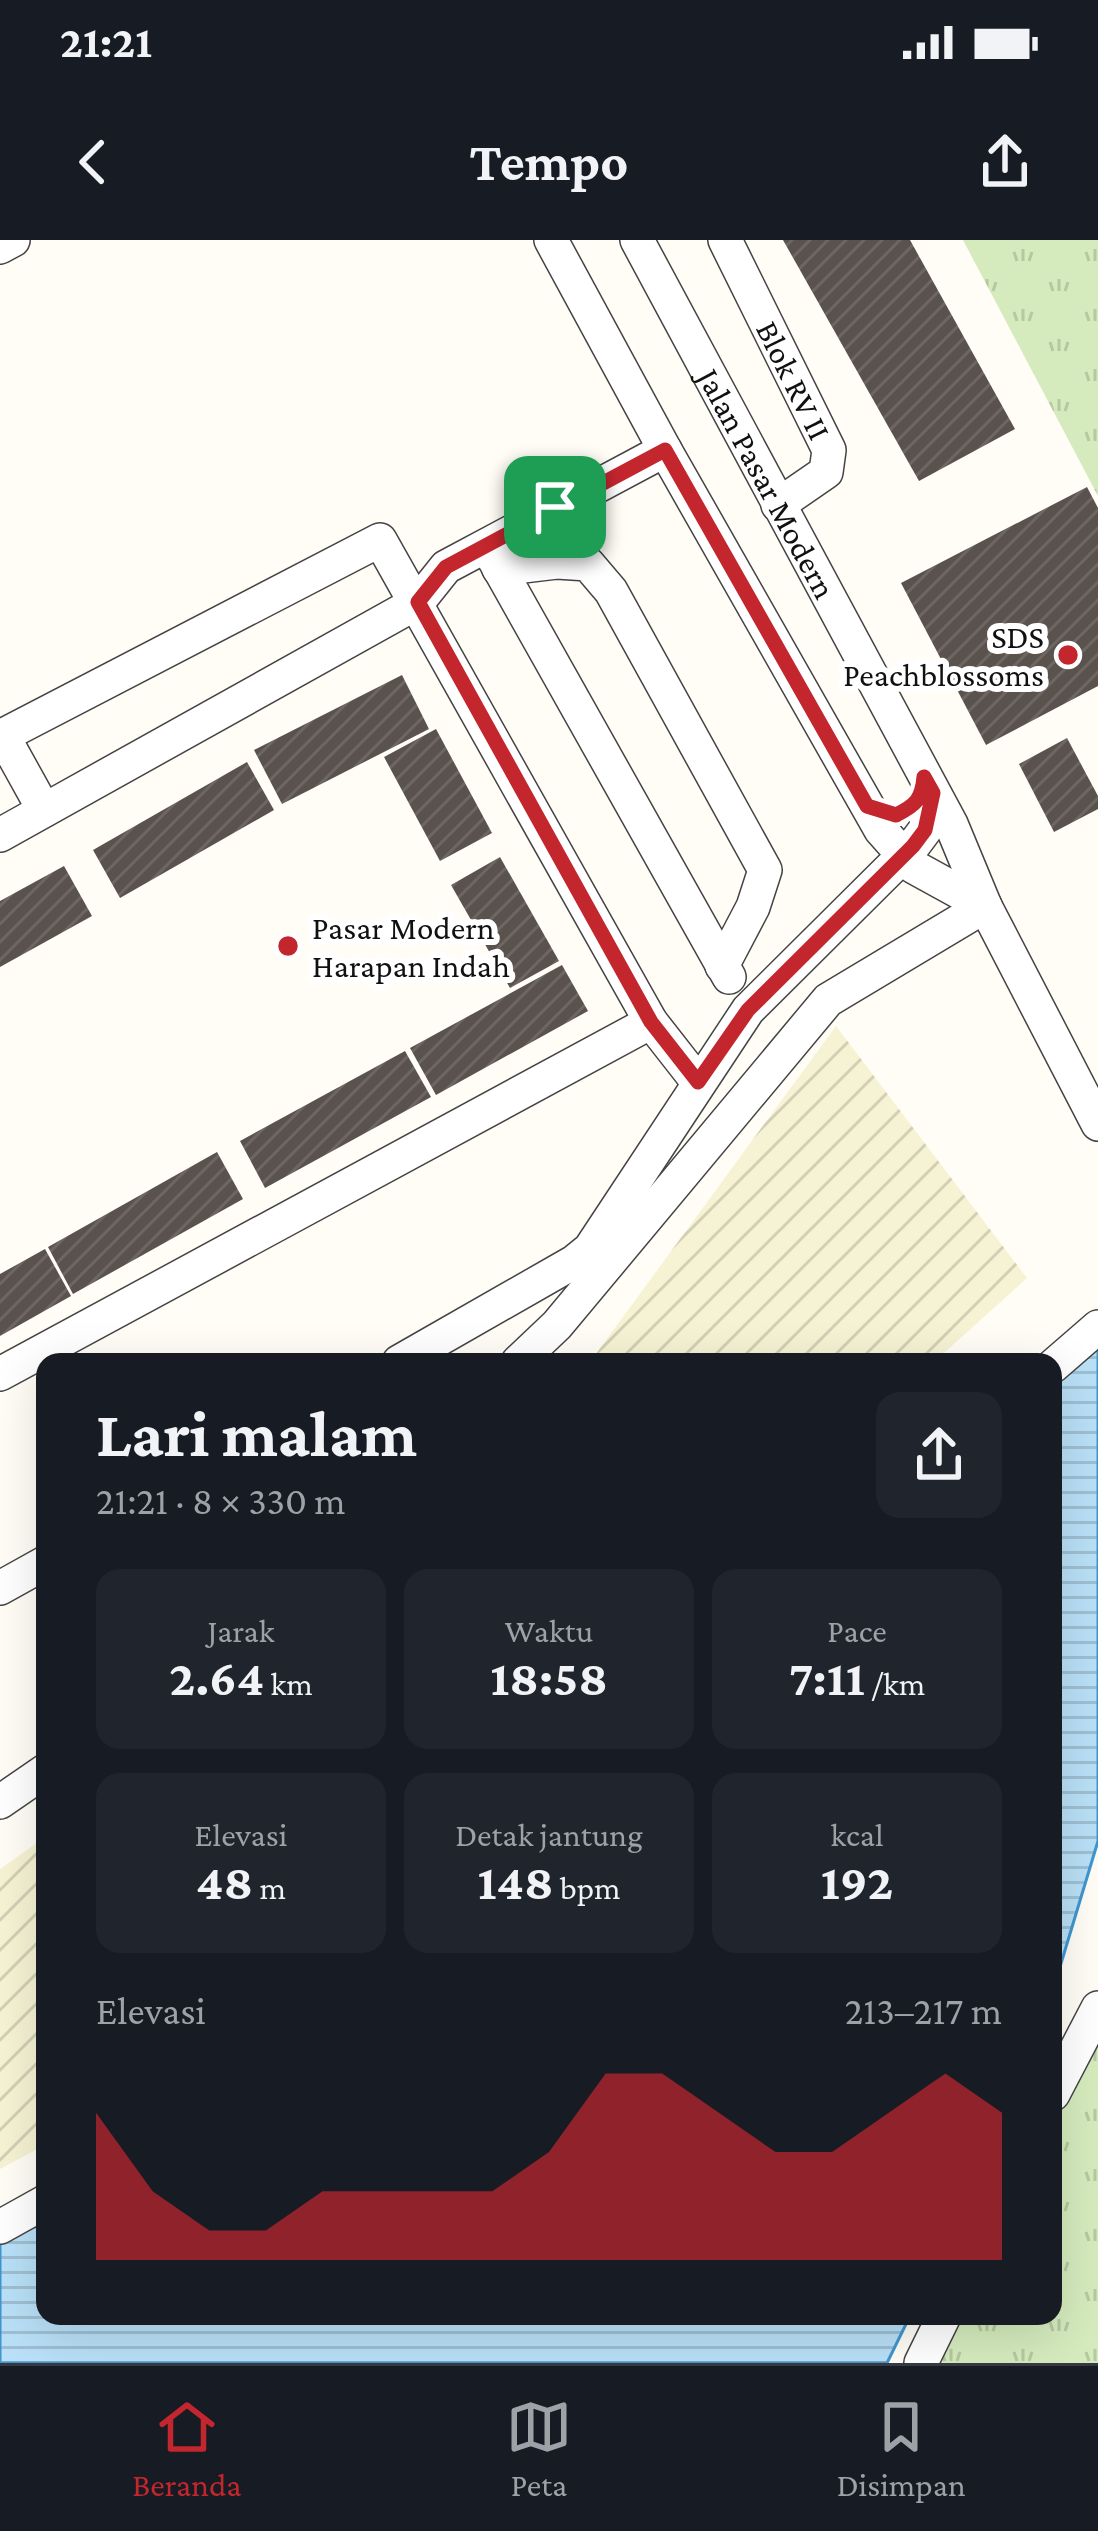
<!DOCTYPE html>
<html lang="id">
<head>
<meta charset="utf-8">
<style>
  :root { --surface:#171b24; --page:#20242c; --text:#f1f3f6; --muted:#9ea1a6; --line:#363941; --accent:#c4262e }
  body { margin:0; font-family:"Crimson Pro",serif; background:var(--page); color:var(--text); height:100vh; display:flex; flex-direction:column; font-size:45px; white-space:nowrap }
  * { box-sizing:border-box; margin:0 }
  p { font-size:39px; color:var(--muted) }
  .icon { flex:none; width:66px; height:66px; fill:none; stroke:currentColor; stroke-width:2; stroke-linecap:round; stroke-linejoin:round }
  .map { position:relative; flex:1; overflow:hidden }
  .panel { position:absolute; left:36px; top:1113px; width:1026px; height:972px; display:flex; flex-direction:column; background:var(--surface); border-radius:24px; box-shadow:0 12px 48px #0002 }
  .panel>* { flex:none }
  .pin { position:absolute; display:grid; place-items:center; width:102px; height:102px; color:#fff; margin:-51px; border-radius:24px; box-shadow:0 6px 18px #0006 }
  .round { display:grid; place-items:center; flex:none; width:126px; height:126px; border-radius:24px; background:var(--page) }
  .overview { display:flex; align-items:center; justify-content:space-between; height:204px; padding:0 60px }
  h1 { font-size:66px; font-weight:700; line-height:90px }
  .metrics { display:grid; grid-template-columns:repeat(3,1fr); gap:18px; height:204px; padding:12px 60px }
  .metrics div { display:grid; align-content:center; border-radius:24px; background:var(--page); text-align:center }
  .metrics b { font-size:51px; font-weight:700 }
  .metrics small { font-size:33px; font-weight:400 }
  .metrics p { font-size:33px }
  .chart { height:336px; padding:24px 60px }
  .chart p { display:flex; justify-content:space-between }
  .chart svg { width:100%; height:216px; margin-top:12px; fill:var(--accent); opacity:.7 }
  .status { display:flex; justify-content:space-between; align-items:center; height:84px; padding:0 60px; background:var(--surface); direction:ltr }
  .status svg { height:33px; fill:currentColor }
  header { display:flex; justify-content:space-between; align-items:center; height:156px; padding:0 60px; background:var(--surface); font-size:54px; font-weight:700 }
  .dock { display:flex; justify-content:space-around; align-items:center; height:168px; border-top:3px solid var(--line); background:var(--surface); font-size:33px; color:var(--muted) }
  .dock a { display:grid; justify-items:center; gap:6px }
  .dock .active { color:var(--accent) }
  .map>svg:first-child { display:block }
  .farmland { fill:url(#farmland-furrows) }
  .grass { fill:url(#grass-tufts) }
  .water { fill:url(#water-rules); stroke:#3f96cf; stroke-width:3 }
  .building { fill:url(#building-hatch) }
  .lines { fill:none; stroke-linecap:round; stroke-linejoin:round }
  .minor-casing { stroke:#444; stroke-width:36 }
  .minor { stroke:#fff; stroke-width:33 }
  .route-casing { stroke:#fff; stroke-width:24 }
  .route { stroke:#c4262e; stroke-width:15 }
  .poi-dot { fill:#c4262e; stroke:#fff; stroke-width:4.5 }
  .labels { text-anchor:middle; dominant-baseline:central; stroke-width:12; stroke-linejoin:round; paint-order:stroke }
  .street-label { font-size:33px; fill:#111; stroke:#fff }
  .poi-label { font-size:33px; fill:#111; stroke:#fff; text-anchor:end }
</style>
</head>
<body>
<div class="status"><b>21:21</b><svg viewBox="0 0 49 12"><path d="M0 12V9h3v3zM5 12V6h3v6zM10 12V3h3v9zM15 12V0h3v12zM26 1h20v11H26zM47 4h2v5h-2z"/></svg></div>
<header><svg class="icon" aria-label="back" viewBox="0 0 24 24"><path d="M15 5l-7 7 7 7"/></svg>Tempo<svg class="icon" aria-label="share" viewBox="0 0 24 24"><path d="M12 15V3M7 8l5-5 5 5M5 13v7h14v-7"/></svg></header>
<div class="map">
<svg width="1098" height="2123" viewBox="0 0 1098 2123">
  <defs>
    <pattern id="farmland-furrows" width="10" height="10" patternUnits="userSpaceOnUse" patternTransform="scale(3)"><rect width="10" height="10" fill="#f6f3d4"/><path d="M-1 1l2-2M0 10L10 0M9 11l2-2" fill="none" stroke="#d2cfb5"/></pattern>
    <pattern id="grass-tufts" width="24" height="20" patternUnits="userSpaceOnUse" patternTransform="scale(3)"><rect width="24" height="20" fill="#d5ebbd"/><path d="M3 7l-1-3M5 7V3M7 7l1-3M15 17l-1-3M17 17v-4M19 17l1-3" fill="none" stroke="#b6c8a1"/></pattern>
    <pattern id="water-rules" width="6" height="5" patternUnits="userSpaceOnUse" patternTransform="scale(3)"><rect width="6" height="5" fill="#b9e0f7"/><path d="M0 2.5h6" fill="none" stroke="#9ebfd3"/></pattern>
    <pattern id="building-hatch" width="6" height="6" patternUnits="userSpaceOnUse" patternTransform="scale(3)"><rect width="6" height="6" fill="#5a524d"/><path d="M-1 1l2-2M0 6l6-6M5 7l2-2" fill="none" stroke="#6d6662"/></pattern>
  </defs>
  <rect width="100%" height="100%" fill="#fffdf5"/>
  <g class="farmland">
    <polygon points="836,786 1027,1038 934,1122 590,1122"/>
    <polygon points="45,1597 45,1905 0,1929 0,1629"/>
  </g>
  <g class="grass">
    <polygon points="963,0 1098,0 1098,256"/>
    <polygon points="1098,1768 1098,2123 925,2123 948,2076 1053,2076 1053,1860"/>
  </g>
  <g class="water">
    <polygon points="1098,1096 1098,1601 1053,1750 1053,1135"/>
    <polygon points="45,1974 45,2076 910,2076 887,2123 0,2123 0,1999"/>
  </g>
  <g class="building">
    <polygon points="783,0 910,0 1015,189 919,241"/>
    <polygon points="1087,247 1098,268 1098,446 986,505 901,343"/>
    <polygon points="402,435 429,489 282,564 254,510"/>
    <polygon points="436,489 492,593 440,621 384,517"/>
    <polygon points="1067,498 1098,556 1098,569 1054,592 1019,524"/>
    <polygon points="247,522 274,570 120,658 93,610"/>
    <polygon points="500,617 559,721 510,748 451,645"/>
    <polygon points="64,626 92,676 0,727 0,661"/>
    <polygon points="562,725 588,771 436,855 410,808"/>
    <polygon points="405,811 431,857 265,948 240,901"/>
    <polygon points="217,912 243,959 73,1054 48,1007"/>
    <polygon points="45,1009 71,1056 0,1096 0,1034"/>
  </g>
  <g class="lines">
    <defs>
      <g id="minor">
        <polyline points="551,0 665,210 881,590 914,627 985,666"/>
        <path id="s1" d="M637,0L951,584L985,666L1098,884"/>
        <path id="s2" d="M725,0L829,210L826,232L778,265"/>
        <polyline points="0,7 13,0"/>
        <polyline points="490,312 729,737"/>
        <polyline points="499,329 557,322 588,324 611,351 765,630 753,667 722,726"/>
        <polyline points="3,496 44,570"/>
        <polyline points="0,497 380,300 651,782 698,842"/>
        <polyline points="0,595 418,362 446,327 665,210"/>
        <polyline points="399,1122 574,1022 590,1009 748,770 913,606 925,590 933,553"/>
        <polyline points="518,1122 557,1085 828,760 985,666"/>
        <polyline points="1053,1126 1098,1087"/>
        <polyline points="0,1134 651,782"/>
        <polyline points="0,1348 45,1323"/>
        <polyline points="0,1562 45,1531"/>
        <polyline points="1053,1854 1098,1768"/>
        <polyline points="0,1987 45,1962"/>
        <polyline points="921,2123 944,2076"/>
      </g>
    </defs>
    <use href="#minor" class="minor-casing"/>
    <use href="#minor" class="minor"/>
  </g>
  <g class="lines">
    <defs>
      <path id="route" d="M665,210L867,566L896,575C916,565 922,559 924,537L933,553L925,590L913,606L748,770L698,842L651,782L418,362L446,327Z"/>
    </defs>
    <use href="#route" class="route-casing"/>
    <use href="#route" class="route"/>
  </g>
  <g class="poi-dot">
    <circle cx="1068" cy="415" r="12"/>
    <circle cx="288" cy="706" r="12"/>
  </g>
  <g class="labels">
    <g class="street-label">
      <text stroke="none"><textPath href="#s2" startOffset="156">Blok RV II</textPath></text>
      <text stroke="none"><textPath href="#s1" startOffset="276">Jalan Pasar Modern</textPath></text>
    </g>
    <g class="poi-label">
      <text x="1044" y="396">SDS<tspan x="1044" dy="38">Peachblossoms</tspan></text>
      <text x="312" y="687" text-anchor="start">Pasar Modern<tspan x="312" dy="38">Harapan Indah</tspan></text>
    </g>
  </g>
</svg>
<div class="pin" style="left:555px;top:267px;background:#1e9e55"><svg class="icon" aria-label="arrive" viewBox="0 0 24 24"><path d="M6 21V4h12l-3 4 3 4H6"/></svg></div>
<section class="panel">
<div class="overview"><div><h1>Lari malam</h1><p>21:21 · 8 × 330 m</p></div><a class="round"><svg class="icon" aria-label="share" viewBox="0 0 24 24"><path d="M12 15V3M7 8l5-5 5 5M5 13v7h14v-7"/></svg></a></div>
<div class="metrics">
<div><p>Jarak</p><b>2.64<small> km</small></b></div>
<div><p>Waktu</p><b>18:58</b></div>
<div><p>Pace</p><b>7:11<small> /km</small></b></div>
</div>
<div class="metrics">
<div><p>Elevasi</p><b>48<small> m</small></b></div>
<div><p>Detak jantung</p><b>148<small> bpm</small></b></div>
<div><p>kcal</p><b>192</b></div>
</div>
<div class="chart"><p><span>Elevasi</span>213–217 m</p>
<svg viewBox="0 0 160 44" preserveAspectRatio="none"><path d="M0 44V14L10 30L20 38L30 38L40 30L50 30L60 30L70 30L80 22L90 6L100 6L110 14L120 22L130 22L140 14L150 6L160 14V44z"/></svg>
</div>
</section>
</div>
<nav class="dock">
<a class="active"><svg class="icon" aria-label="home" viewBox="0 0 24 24"><path d="M3 11l9-7 9 7M6 9v11h12V9"/></svg>Beranda</a>
<a><svg class="icon" aria-label="map" viewBox="0 0 24 24"><path d="M3 6l6-2 6 2 6-2v14l-6 2-6-2-6 2zM9 4v14M15 6v14"/></svg>Peta</a>
<a><svg class="icon" aria-label="saved" viewBox="0 0 24 24"><path d="M7 4h10v16l-5-4-5 4z"/></svg>Disimpan</a>
</nav>
</body>
</html>
